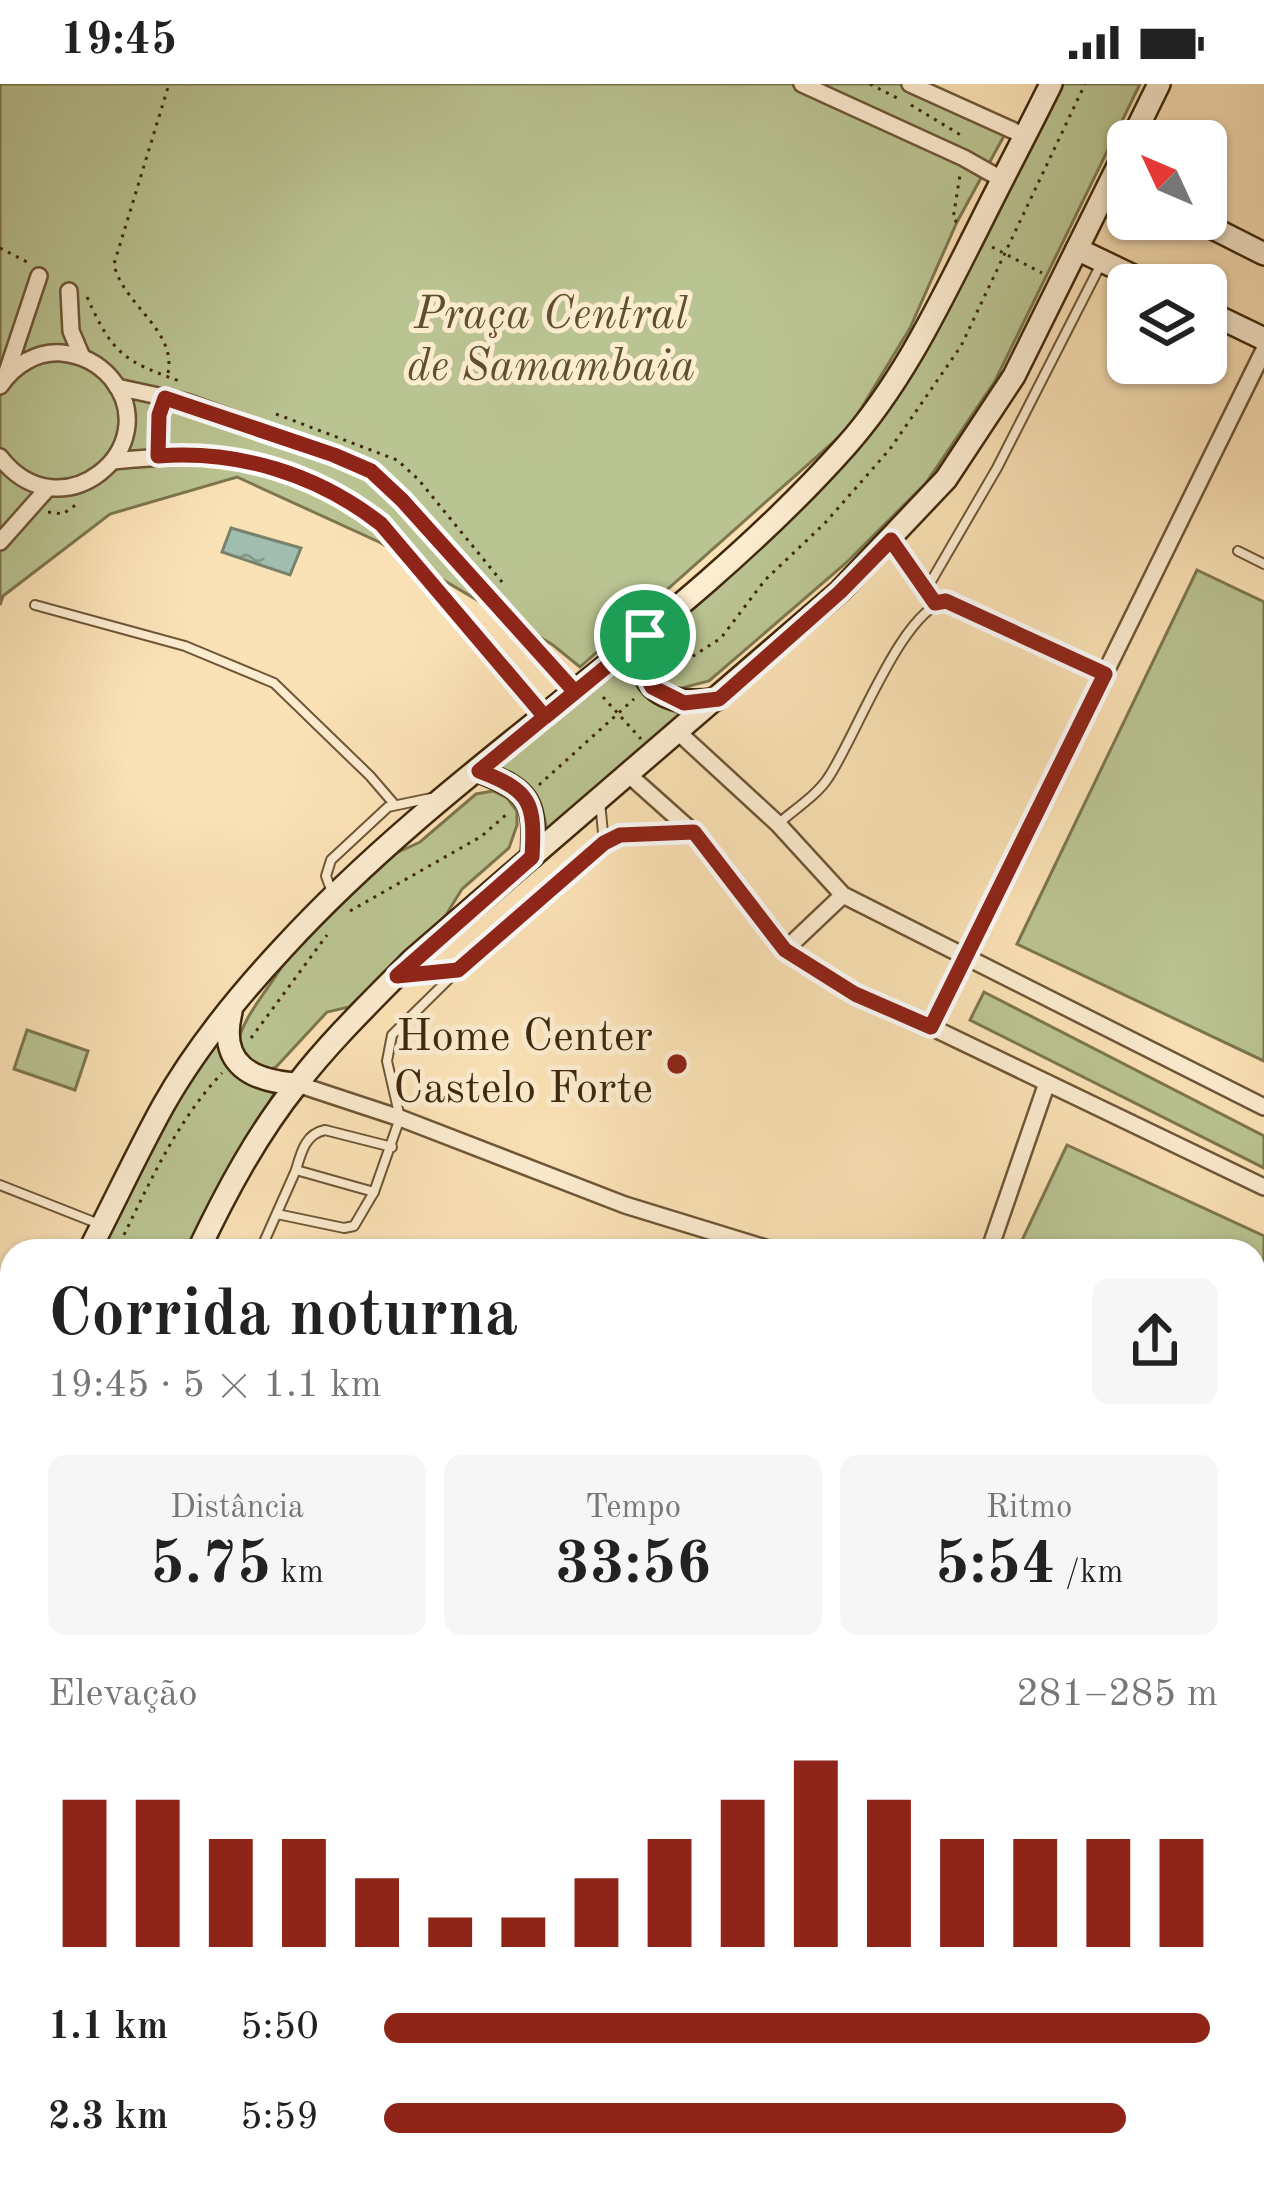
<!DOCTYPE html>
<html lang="pt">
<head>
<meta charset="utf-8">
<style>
  :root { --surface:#fff; --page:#f6f6f6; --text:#222; --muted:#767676; --accent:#8f2418 }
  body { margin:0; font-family:"Old Standard TT",serif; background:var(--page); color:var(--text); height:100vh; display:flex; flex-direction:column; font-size:45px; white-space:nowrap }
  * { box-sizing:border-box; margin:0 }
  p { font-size:39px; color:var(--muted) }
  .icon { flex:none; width:66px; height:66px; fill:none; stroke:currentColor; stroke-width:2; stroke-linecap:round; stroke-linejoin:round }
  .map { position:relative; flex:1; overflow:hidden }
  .drawer { position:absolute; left:0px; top:1155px; width:1266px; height:948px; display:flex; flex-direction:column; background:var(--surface); border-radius:36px 36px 0 0; box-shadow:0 3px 9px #0004 }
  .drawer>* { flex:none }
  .needle { width:78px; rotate:314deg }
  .fabs { position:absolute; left:1107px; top:36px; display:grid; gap:24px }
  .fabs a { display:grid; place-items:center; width:120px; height:120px; border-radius:18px; background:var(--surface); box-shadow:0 3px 9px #0004; font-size:60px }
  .pin { position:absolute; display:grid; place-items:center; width:102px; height:102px; color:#fff; margin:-51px; border:6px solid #fff; border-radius:50%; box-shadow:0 3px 12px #0007 }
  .round { display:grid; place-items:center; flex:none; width:126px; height:126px; border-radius:18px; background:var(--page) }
  .head { display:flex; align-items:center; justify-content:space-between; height:204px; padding:0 48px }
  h1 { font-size:66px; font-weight:700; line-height:90px }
  .metrics { display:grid; grid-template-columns:repeat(3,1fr); gap:18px; height:204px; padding:12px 48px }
  .metrics div { display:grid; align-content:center; border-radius:18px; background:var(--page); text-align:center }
  .metrics b { font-size:60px; font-weight:700 }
  .metrics small { font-size:33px; font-weight:400 }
  .metrics p { font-size:33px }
  .chart { height:336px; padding:24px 48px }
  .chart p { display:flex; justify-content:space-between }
  .chart svg { width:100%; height:216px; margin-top:12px; stroke:var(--accent); stroke-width:6 }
  ul { padding:0 48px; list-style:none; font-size:39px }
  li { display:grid; grid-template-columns:192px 144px 1fr; align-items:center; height:90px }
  li i { height:30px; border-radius:15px; background:var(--accent) }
  .status { display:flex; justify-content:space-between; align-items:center; height:84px; padding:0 60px; background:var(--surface); direction:ltr }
  .status svg { height:33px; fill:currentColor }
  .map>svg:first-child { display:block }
  .green { fill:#bac492; stroke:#7d764e; stroke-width:3 }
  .water { fill:url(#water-ripples); stroke:#79826d; stroke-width:3 }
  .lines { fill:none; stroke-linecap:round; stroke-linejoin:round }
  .lane-casing { stroke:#6f5636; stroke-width:12 }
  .street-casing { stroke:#6f5636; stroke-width:20 }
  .secondary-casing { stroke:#40280b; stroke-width:26 }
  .primary-casing { stroke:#40280b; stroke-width:28 }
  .path { stroke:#40280b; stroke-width:3; stroke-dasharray:3 6; stroke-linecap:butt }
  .lane { stroke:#fcecd0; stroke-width:8 }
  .street { stroke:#fcecd0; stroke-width:15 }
  .secondary { stroke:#fcecd0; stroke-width:21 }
  .primary { stroke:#fbe2b6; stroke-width:24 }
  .route-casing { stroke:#fff; stroke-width:24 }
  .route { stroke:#8f2418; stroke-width:15 }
  .poi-dot { fill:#8f2418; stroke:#fcecd0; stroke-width:4.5 }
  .labels { text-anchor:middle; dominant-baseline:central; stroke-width:10; stroke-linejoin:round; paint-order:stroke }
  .park-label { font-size:45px; font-style:italic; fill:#5e4f2d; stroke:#fcecd0 }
  .poi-label { font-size:45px; fill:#40280b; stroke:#fcecd0; text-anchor:end }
</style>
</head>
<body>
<div class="status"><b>19:45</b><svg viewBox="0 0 49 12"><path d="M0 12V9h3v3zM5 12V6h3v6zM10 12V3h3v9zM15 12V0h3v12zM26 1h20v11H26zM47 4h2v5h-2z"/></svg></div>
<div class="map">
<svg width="1264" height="2103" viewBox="0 0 1264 2103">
  <defs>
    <pattern id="water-ripples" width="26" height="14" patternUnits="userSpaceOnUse" patternTransform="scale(3)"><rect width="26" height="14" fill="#9fbeaf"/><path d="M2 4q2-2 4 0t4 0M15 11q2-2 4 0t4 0" fill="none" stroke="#839a8d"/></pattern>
  </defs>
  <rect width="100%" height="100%" fill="#fbe2b6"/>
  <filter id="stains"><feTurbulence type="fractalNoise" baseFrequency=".00167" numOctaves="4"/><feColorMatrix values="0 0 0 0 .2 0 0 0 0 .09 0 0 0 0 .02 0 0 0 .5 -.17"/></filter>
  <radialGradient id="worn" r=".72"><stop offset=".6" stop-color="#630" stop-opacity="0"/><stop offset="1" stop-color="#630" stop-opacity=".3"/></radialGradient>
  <g class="green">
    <polygon points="0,0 926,0 1005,50 957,138 910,244 850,343 580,583 553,561 379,458 237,393 110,430 3,512 0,521"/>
    <polygon points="1053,0 1140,0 995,297 926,399 846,479 709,597 678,605 652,594 644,572 864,350"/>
    <polygon points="1197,486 1264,518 1264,977 1017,860"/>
    <path d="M633,568C635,609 646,619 685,631L547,748C540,703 533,703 496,684Z"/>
    <path d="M493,707L507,714L517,727V741L509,764L462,805L446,831L349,923L327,928L276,983L261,989L235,969C242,927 275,902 292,864L394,770L420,758L476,710Z"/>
    <polygon points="984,908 1264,1052 1264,1084 970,936"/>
    <polygon points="27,946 88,967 75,1006 14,985"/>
    <polygon points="217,953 278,1002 275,1008 185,1167 98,1167 171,1022"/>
    <polygon points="1067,1061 1264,1152 1264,1529 1254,1524 1254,1167 1017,1167"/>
    <polygon points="0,1314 12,1314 12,1589 0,1591"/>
    <polygon points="1254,2033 1264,2038 1264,2103 1217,2103 1193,2091 1254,2091"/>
    <polygon points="118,2091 604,2091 617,2103 123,2103 114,2095"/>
  </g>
  <polygon class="water" points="231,444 301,464 290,491 222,468"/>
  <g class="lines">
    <defs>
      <g id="lane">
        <polyline points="892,457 928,509"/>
        <polyline points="1238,467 1264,480"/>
        <polyline points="926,506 997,384 1101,180"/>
        <polyline points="35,521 185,562 274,599 370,692 395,721"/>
        <polyline points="600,718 604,759"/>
        <path d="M779,739C795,725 817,711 828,694C855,655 902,524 947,517L1104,590"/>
        <polyline points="333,811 326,792 331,776 388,723 431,714"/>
        <polyline points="406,891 457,887"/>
        <path d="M296,1086C301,1069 305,1050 325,1046L392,1063"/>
        <polyline points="0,1101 99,1140"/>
        <polyline points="277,1130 344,1144 354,1142 374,1108 400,1034 387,977 392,951 458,886 604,759 619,751 692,749"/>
        <polyline points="201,1163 224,1167"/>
        <polyline points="260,1167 296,1086 374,1108"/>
        <polyline points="1254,1937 1264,1942"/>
        <polyline points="627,2091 639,2103"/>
        <polyline points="717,2091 718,2103"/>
      </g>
      <g id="street">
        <polyline points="802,0 964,74 1003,96"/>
        <polyline points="910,0 1025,52"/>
        <polyline points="69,207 71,247 82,273"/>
        <polyline points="6,291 39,192"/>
        <path d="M0,302C14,281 37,267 62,269C81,271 98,279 111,294C168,363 61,452 0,373"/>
        <polyline points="117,303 186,318 334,371 371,387 402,416 575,607"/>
        <path d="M113,377C216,366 297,373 381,439L545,633"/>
        <polyline points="0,458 47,405"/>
        <polyline points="678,648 778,740 843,811 1264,1023"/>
        <polyline points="629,691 694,749 785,866 855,910 931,943 1264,1103"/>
        <polyline points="785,866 843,811"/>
        <polyline points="931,943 1264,266"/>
        <polyline points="297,1000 400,1034 625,1121 775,1167"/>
        <polyline points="989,1167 1047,999"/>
        <polyline points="1254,1541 1264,1546"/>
        <polyline points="971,2091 994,2103"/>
        <polyline points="772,2103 774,2091"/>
        <polyline points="866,2103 872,2091"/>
      </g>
      <g id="secondary">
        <polyline points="1131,57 1159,0"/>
        <polyline points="1195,135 1264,170"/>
        <polyline points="1077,165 1152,201"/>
        <polyline points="1206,227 1264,255"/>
        <path d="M645,551C630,607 668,623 717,615"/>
        <path d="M479,687C531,707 536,718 532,773"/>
        <path d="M231,928C218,981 252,997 297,1000"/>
        <path d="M89,1167C114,1119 137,1069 163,1022C195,965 240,910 284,863C454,678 678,551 846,362C902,299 939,221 977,146C1001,97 1027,49 1051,0"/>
        <path d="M198,1167C226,1108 257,1050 298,999C332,955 373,916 412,876L840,507L946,395L1014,292L1128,62"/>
        <polyline points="0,1275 12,1265"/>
        <polyline points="0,1634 12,1620"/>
      </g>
      <g id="primary">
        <polyline points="0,1299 12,1299"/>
        <polyline points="0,1604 12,1603"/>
        <polyline points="1254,2026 1264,2031"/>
        <polyline points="1160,2091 1184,2103"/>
      </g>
    </defs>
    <use href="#lane" class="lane-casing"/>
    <use href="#street" class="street-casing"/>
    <use href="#secondary" class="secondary-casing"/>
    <use href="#primary" class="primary-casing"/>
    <g class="path">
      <polyline points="870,0 897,14"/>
      <polyline points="911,21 964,53"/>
      <polyline points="957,138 953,135 960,91"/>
      <polyline points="992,163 1042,189"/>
      <polyline points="0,164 27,178"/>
      <path d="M87,213C113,271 124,277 182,298"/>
      <path d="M168,289C177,246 122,220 114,180L169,0"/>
      <polyline points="276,330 397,376 418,395 502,498"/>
      <polyline points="158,353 159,333"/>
      <polyline points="48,428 63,430 77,420"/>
      <polyline points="670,587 721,554 765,496 825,439 890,365 961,262 1085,0"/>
      <polyline points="603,613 641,655"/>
      <polyline points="539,701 634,615"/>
      <polyline points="350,827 482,752 509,728"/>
      <polyline points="251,954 327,851"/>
      <path d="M116,1167C147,1105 174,1040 222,989"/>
      <polyline points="0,1445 12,1449"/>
      <polyline points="1254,2060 1264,2065"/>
    </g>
    <use href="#lane" class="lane"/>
    <use href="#street" class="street"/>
    <use href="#secondary" class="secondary"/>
    <use href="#primary" class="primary"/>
  </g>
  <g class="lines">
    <defs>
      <path id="route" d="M645,551L545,633L381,440C317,390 239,366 158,372L159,331L165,314L334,371L371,387L402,416L575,608L479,687C532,707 535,719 532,773L397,892L458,886L604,759L620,751L694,748L785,866L855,910L931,943L1105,590L946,517L935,519L891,456L840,508L719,615L684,619L652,603L640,579L645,551"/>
    </defs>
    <use href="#route" class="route-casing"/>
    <use href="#route" class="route"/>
  </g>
  <circle class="poi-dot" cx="677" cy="980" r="12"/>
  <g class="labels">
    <g class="park-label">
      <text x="551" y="232">Praça Central<tspan x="551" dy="52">de Samambaia</tspan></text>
    </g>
    <g class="poi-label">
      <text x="653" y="954">Home Center<tspan x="653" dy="52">Castelo Forte</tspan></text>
    </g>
  </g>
  <rect width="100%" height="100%" filter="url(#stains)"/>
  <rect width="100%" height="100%" fill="url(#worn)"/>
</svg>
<div class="fabs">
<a><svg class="needle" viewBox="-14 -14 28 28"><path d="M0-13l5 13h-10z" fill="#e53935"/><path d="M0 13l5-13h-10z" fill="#767676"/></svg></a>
<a><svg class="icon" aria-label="layers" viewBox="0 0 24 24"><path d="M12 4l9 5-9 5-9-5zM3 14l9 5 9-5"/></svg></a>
</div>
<div class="pin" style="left:645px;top:551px;background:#1e9e55"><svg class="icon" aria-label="arrive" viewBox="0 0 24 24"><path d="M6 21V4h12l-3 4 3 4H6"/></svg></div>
<section class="drawer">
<div class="head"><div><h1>Corrida noturna</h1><p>19:45 · 5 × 1.1 km</p></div><a class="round"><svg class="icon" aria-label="share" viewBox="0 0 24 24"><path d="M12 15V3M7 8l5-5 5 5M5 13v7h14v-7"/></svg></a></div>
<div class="metrics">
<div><p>Distância</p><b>5.75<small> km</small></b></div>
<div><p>Tempo</p><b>33:56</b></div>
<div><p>Ritmo</p><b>5:54<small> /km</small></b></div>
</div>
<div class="chart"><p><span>Elevação</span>281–285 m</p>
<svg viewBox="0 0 160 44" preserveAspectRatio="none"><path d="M5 44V14M15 44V14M25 44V22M35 44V22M45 44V30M55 44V38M65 44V38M75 44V30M85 44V22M95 44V14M105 44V6M115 44V14M125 44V22M135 44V22M145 44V22M155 44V22"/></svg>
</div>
<ul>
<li><b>1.1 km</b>5:50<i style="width:99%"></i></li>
<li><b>2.3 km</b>5:59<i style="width:89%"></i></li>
</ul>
</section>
</div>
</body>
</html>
